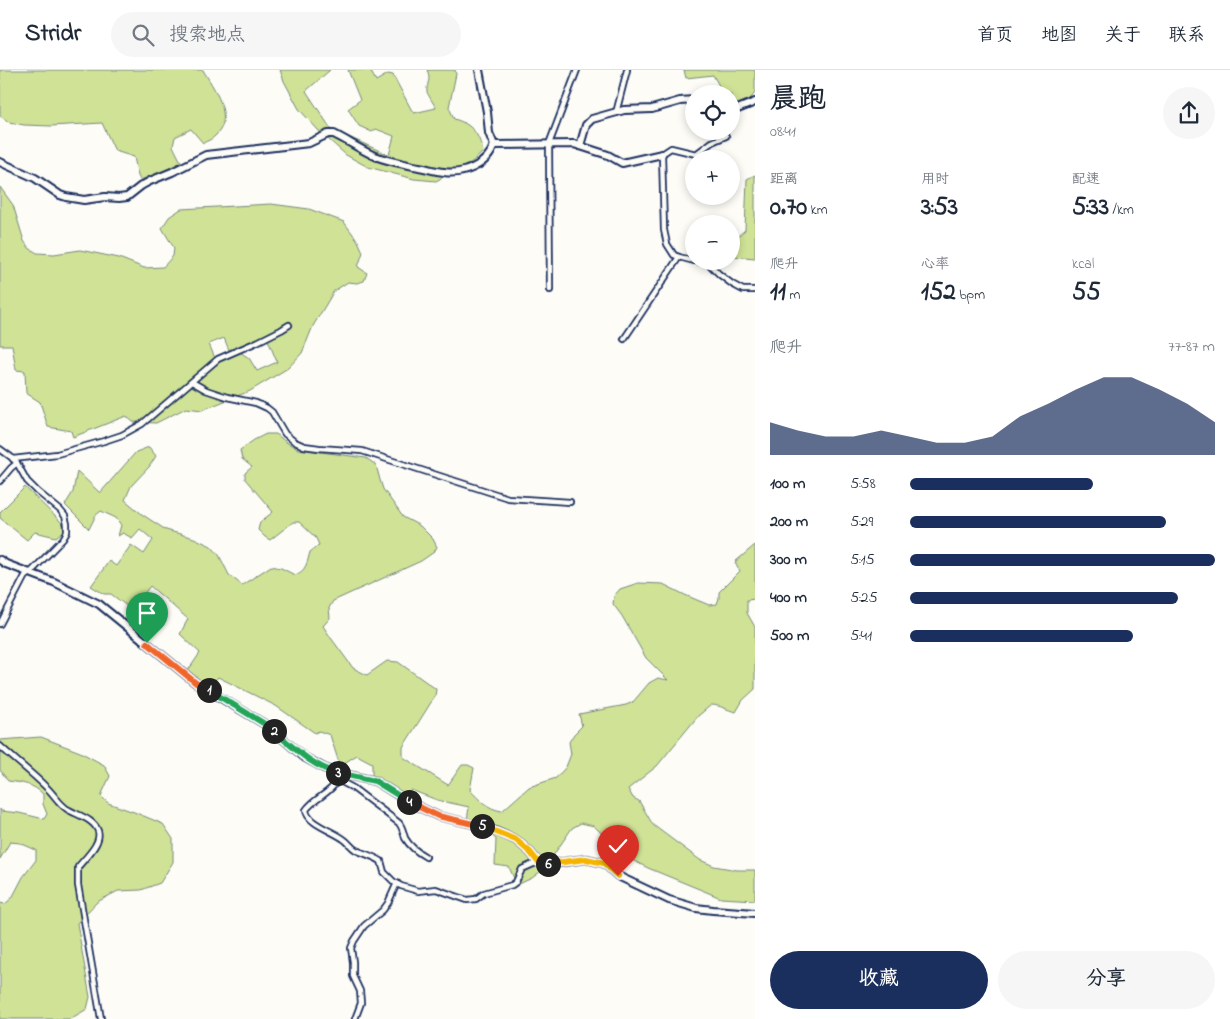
<!DOCTYPE html>
<html lang="zh">
<head>
<meta charset="utf-8">
<style>
  :root { --surface:#fff; --page:#f6f6f7; --text:#1f2937; --muted:#747a83; --line:#e0e1e3; --accent:#1b2f5e }
  body { margin:0; font-family:"Indie Flower","LXGW WenKai TC",sans-serif; background:var(--page); color:var(--text); height:100vh; display:flex; flex-direction:column; font-size:19px; white-space:nowrap }
  * { box-sizing:border-box; margin:0 }
  p { font-size:16px; color:var(--muted) }
  .icon { flex:none; width:28px; height:28px; fill:none; stroke:currentColor; stroke-width:2; stroke-linecap:round; stroke-linejoin:round }
  .map { position:relative; flex:1; overflow:hidden }
  .drawer { display:flex; flex-direction:column; background:var(--surface); width:475px }
  .drawer>* { flex:none }
  .fabs { position:absolute; left:685px; top:15px; display:grid; gap:10px }
  .fabs a { display:grid; place-items:center; width:55px; height:55px; border-radius:50%; background:var(--surface); box-shadow:0 2px 8px #0003; font-size:25px }
  .pin { position:absolute; display:grid; place-items:center; width:42px; height:42px; color:#fff; margin:-51px -21px; border-radius:50% 50% 50% 0; rotate:-45deg; box-shadow:0 0 5px #0007 }
  .pin .icon { rotate:45deg }
  .km { position:absolute; width:25px; height:25px; margin:-12px; border-radius:50%; background:#222; color:#fff; font-size:14px; line-height:25px; text-align:center }
  .round { display:grid; place-items:center; flex:none; width:52px; height:52px; border-radius:26px; background:var(--page) }
  .overview { display:flex; align-items:center; justify-content:space-between; height:85px; padding:0 15px }
  h1 { font-size:28px; font-weight:800; line-height:38px }
  .figures { display:grid; grid-template-columns:repeat(3,1fr); gap:8px; height:85px; padding:5px 15px }
  .figures div { display:grid; align-content:center }
  .figures b { font-size:25px; font-weight:800 }
  .figures small { font-size:14px; font-weight:400 }
  .figures p { font-size:14px }
  .chart { height:140px; padding:10px 15px }
  .chart p { display:flex; justify-content:space-between }
  .chart svg { width:100%; height:90px; margin-top:5px; fill:var(--accent); opacity:.7 }
  .cta { display:flex; gap:10px; margin-top:auto; padding:10px 15px }
  .cta a { flex:1; height:58px; border-radius:30px; background:var(--accent); color:#fff; font-size:20px; font-weight:800; line-height:58px; text-align:center }
  .cta a+a { background:var(--page); color:var(--text) }
  ul { padding:0 15px; list-style:none; font-size:16px }
  li { display:grid; grid-template-columns:80px 60px 1fr; align-items:center; height:38px }
  li i { height:12px; border-radius:6px; background:var(--accent) }
  header { display:flex; align-items:center; gap:30px; box-sizing:border-box; height:70px; padding:0 25px; background:var(--surface); border-bottom:1px solid var(--line) }
  header strong { font-size:24px }
  nav { display:flex; gap:28px; margin-inline-start:auto; font-size:18px }
  .search { width:350px; height:45px; background:var(--page); display:flex; align-items:center; gap:12px; box-sizing:border-box; padding:0 18px; border-radius:28px; color:var(--muted); font-size:19px }
  main { display:flex; flex:1; min-height:0 }
  .map>svg:first-child { display:block }
  .green { fill:#d0e296; stroke:#76887a; fill-rule:evenodd }
  .lines { fill:none; stroke-linecap:round; stroke-linejoin:round }
  .street-casing { stroke:#1b2f5e; stroke-width:8 }
  .secondary-casing { stroke:#1b2f5e; stroke-width:10 }
  .street { stroke:#fdfcf7; stroke-width:4.5 }
  .secondary { stroke:#fdfcf7; stroke-width:6 }
  .split-1-casing { stroke:#fff; stroke-width:10 }
  .split-2-casing { stroke:#fff; stroke-width:10 }
  .split-3-casing { stroke:#fff; stroke-width:10 }
  .split-4-casing { stroke:#fff; stroke-width:10 }
  .split-5-casing { stroke:#fff; stroke-width:10 }
  .split-6-casing { stroke:#fff; stroke-width:10 }
  .split-7-casing { stroke:#fff; stroke-width:10 }
  .split-1 { stroke:#f0652b; stroke-width:6 }
  .split-2 { stroke:#22a559; stroke-width:6 }
  .split-3 { stroke:#22a559; stroke-width:6 }
  .split-4 { stroke:#22a559; stroke-width:6 }
  .split-5 { stroke:#f0652b; stroke-width:6 }
  .split-6 { stroke:#f5b400; stroke-width:6 }
  .split-7 { stroke:#f5b400; stroke-width:6 }
</style>
</head>
<body>
<header>
<strong>Stridr</strong>
<div class="search"><svg class="icon" aria-label="search" viewBox="0 0 24 24"><circle cx="10" cy="10" r="6"/><path d="M15 15l6 6"/></svg>搜索地点</div>
<nav><a>首页</a><a>地图</a><a>关于</a><a>联系</a></nav>
</header>
<main>
<div class="map">
<svg width="755" height="949" viewBox="0 0 755 949">
  <rect width="100%" height="100%" fill="#fdfcf7"/>
  <filter id="ink" filterUnits="userSpaceOnUse"><feTurbulence type="fractalNoise" baseFrequency=".02" numOctaves="2"/><feDisplacementMap in="SourceGraphic" scale="10" xChannelSelector="R" yChannelSelector="G"/><feConvolveMatrix kernelMatrix="1 2 1 2 8 2 1 2 1" color-interpolation-filters="sRGB"/></filter>
  <g filter="url(#ink)">
    <g class="green">
      <path d="M0,0H203C213,17 235,47 216,65C213,69 207,71 203,73L191,59L175,67L173,76L181,92L158,104L140,110L138,106L134,87L115,81L102,53L51,56L24,55L9,52L0,46Z"/>
      <path d="M280,0H330L306,21L331,59L389,85L394,66L376,59L372,62L359,56L348,39L360,30L348,0H370L376,11L388,4L393,5L411,39L414,43L436,38C434,34 428,25 427,22C426,14 432,10 427,0H455L456,4L449,37L454,49C472,54 479,64 483,82L472,92L436,111L414,109L368,97L346,85L318,60L299,39L284,11Z"/>
      <polygon points="684,0 755,0 755,23 731,53 731,24 722,24 722,21 713,5 686,8"/>
      <path d="M755,105V188L732,186C731,173 735,168 745,160L747,109Z"/>
      <path d="M0,117L13,135L24,171L29,178L37,183L54,184L80,180L119,188L144,198L163,197L173,186L174,178L162,158L169,147L181,139L271,134L309,139L344,152L358,171L363,182L358,197L367,203L364,211L357,213L348,212L334,221L313,256L302,283L288,298L250,321L202,340L186,338L156,353L133,352L126,346L73,367L71,361L48,357L40,332L26,323L25,301L16,300L12,275H0ZM266,265L277,292L257,301L249,288L240,282L217,293L209,274L224,268L229,280Z"/>
      <path d="M266,364H276L286,372L298,379L366,388L376,395L380,410L383,419L403,447L420,456L433,469L437,477L434,482L421,491L333,531L329,538L330,548L323,556L331,568L353,598L367,605L387,591L398,592L436,619L435,626L403,677V687L448,715L462,695H468L474,698L470,720C479,730 488,739 502,741L529,717L556,708L566,697L571,684L569,672L574,664L582,656L579,644L626,635L633,632L649,613L658,608L668,610L646,588L622,546L613,534L614,526L620,519L638,513L663,514L685,525L709,535L717,534L719,528V522L740,501L735,492L755,475V529L747,530V543L755,557V619L743,630L736,642C727,640 720,635 711,635L698,646L657,696L628,719L633,728L639,731L653,755L700,790L714,796L737,800H755V830L721,828L648,798L626,787L594,756L581,753L572,758L544,799L532,808L517,815L509,797L495,795L496,769L485,760L466,757L469,737L437,730L411,720L398,731L372,714V693L357,685L341,695L339,693L330,665L319,661L315,663L276,636L218,607L210,616L187,602L200,583L180,564L188,549L150,516L132,540L111,524H104L91,516L109,491L116,496L131,475L144,484L153,470L140,459L132,468L123,463L118,466L121,455L116,448L101,441L96,445L89,459L65,435L73,422L77,401L100,423L136,382L149,377L156,386L149,397L131,416L125,430L143,445L166,460L194,468L211,476L219,485L229,505L242,515L271,496L281,498L295,505C306,501 307,493 310,482L319,475L316,468L299,452H293L270,470L265,467L258,460L260,452L273,442L245,409V403L252,397L242,389L240,380L254,370Z"/>
      <polygon points="25,417 63,454 64,461 56,467 35,462 27,470 0,448 0,442"/>
      <path d="M41,667L80,682L104,695L110,706L101,726L108,733L134,742L163,754L173,769V792L160,813L141,820L118,821L97,832L77,853L90,927L87,939L70,949H0V833L5,834L12,828L23,807L36,790V780L20,773L10,772L0,789V739L1,741L19,743L44,749L47,744L43,734V724C33,714 23,713 8,711L0,700V670Z"/>
    </g>
    <g class="lines">
      <defs>
        <g id="street">
          <polyline points="616,43 627,0"/>
          <polyline points="694,191 679,187 674,185 667,174 664,160 662,84 671,78 696,84 712,72 726,66"/>
          <polyline points="697,191 708,193 719,204 732,214 743,220 755,220"/>
          <polyline points="550,220 549,74 577,0"/>
          <polyline points="624,269 679,187"/>
          <polyline points="192,312 206,320 227,327 256,333 267,338 272,342 285,364 295,372 304,376 319,378 362,381 508,428 570,432"/>
          <polyline points="0,379 11,387 17,393 27,411 38,422 60,440 65,446 67,454 67,462 63,469 30,503 25,506 0,554"/>
          <polyline points="13,389 57,384 104,371 122,365 142,354 218,289 257,272 281,260 289,255"/>
          <polyline points="0,411 11,398 17,393"/>
          <path d="M0,676C15,690 32,703 46,717C54,724 58,733 67,739C77,745 94,749 98,761C102,773 85,788 78,797V815L101,949"/>
          <path d="M334,702L337,711C330,724 314,728 306,740C307,754 334,761 345,770C349,773 351,777 356,780C365,784 373,786 381,791L384,802L394,812L401,816L418,821L436,819L467,830L476,829L484,823L512,815L516,812L522,799L538,792"/>
          <path d="M336,709L353,718L399,753C403,758 403,762 405,768C410,777 417,782 426,787"/>
          <polyline points="355,949 361,933 360,921 353,906 353,892 351,878 354,871 364,856 383,840 388,833 397,813"/>
        </g>
        <g id="secondary">
          <polyline points="479,0 487,42 489,63 494,75 574,74 608,85 622,93 662,84"/>
          <polyline points="731,39 735,40 755,32"/>
          <polyline points="580,76 586,55 592,49 624,40 652,39 680,31 694,30"/>
          <path d="M0,92L35,108L60,125L66,127L84,130L105,127L119,128L127,127L141,116L150,111L172,102L206,85L309,73L328,64H334C348,71 361,80 375,86C388,91 400,93 413,96C423,97 433,101 444,102C463,105 488,95 494,75"/>
          <polyline points="0,490 6,494 54,512 99,534 196,613 268,656 304,687 324,698 334,702 375,711 411,733 438,746 486,757 516,770 530,782 538,792 550,794 586,789 604,793 618,806 669,830 696,838 713,840 755,843"/>
        </g>
      </defs>
      <use href="#street" class="street-casing"/>
      <use href="#secondary" class="secondary-casing"/>
      <use href="#street" class="street"/>
      <use href="#secondary" class="secondary"/>
    </g>
  </g>
  <g class="lines" filter="url(#ink)">
    <defs>
      <polyline id="split-1" points="147,573 196,613 209,620"/>
      <polyline id="split-2" points="209,620 268,656 274,661"/>
      <path id="split-3" d="M274,661C294,678 313,697 338,703"/>
      <polyline id="split-4" points="338,703 375,711 409,732"/>
      <polyline id="split-5" points="409,732 438,746 482,756"/>
      <polyline id="split-6" points="482,756 516,770 530,782 538,792 548,794"/>
      <polyline id="split-7" points="548,794 586,789 604,793 618,806"/>
    </defs>
    <use href="#split-1" class="split-1-casing"/>
    <use href="#split-2" class="split-2-casing"/>
    <use href="#split-3" class="split-3-casing"/>
    <use href="#split-4" class="split-4-casing"/>
    <use href="#split-5" class="split-5-casing"/>
    <use href="#split-6" class="split-6-casing"/>
    <use href="#split-7" class="split-7-casing"/>
    <use href="#split-1" class="split-1"/>
    <use href="#split-2" class="split-2"/>
    <use href="#split-3" class="split-3"/>
    <use href="#split-4" class="split-4"/>
    <use href="#split-5" class="split-5"/>
    <use href="#split-6" class="split-6"/>
    <use href="#split-7" class="split-7"/>
  </g>
</svg>
<div class="fabs">
<a><svg class="icon" aria-label="locate" viewBox="0 0 24 24"><circle cx="12" cy="12" r="6"/><path d="M12 2v4M12 18v4M2 12h4M18 12h4"/></svg></a>
<a>+</a>
<a>−</a>
</div>
<div class="pin" style="left:147px;top:573px;background:#1e9e55"><svg class="icon" aria-label="arrive" viewBox="0 0 24 24"><path d="M6 21V4h12l-3 4 3 4H6"/></svg></div>
<div class="pin" style="left:618px;top:806px;background:#d93025"><svg class="icon" aria-label="check" viewBox="0 0 24 24"><path d="M5 12l5 5 9-10"/></svg></div>
<b class="km" style="left:209px;top:620px">1</b>
<b class="km" style="left:274px;top:661px">2</b>
<b class="km" style="left:338px;top:703px">3</b>
<b class="km" style="left:409px;top:732px">4</b>
<b class="km" style="left:482px;top:756px">5</b>
<b class="km" style="left:548px;top:794px">6</b>
</div>
<section class="drawer">
<div class="overview"><div><h1>晨跑</h1><p>08:41</p></div><a class="round"><svg class="icon" aria-label="share" viewBox="0 0 24 24"><path d="M12 15V3M7 8l5-5 5 5M5 13v7h14v-7"/></svg></a></div>
<div class="figures">
<div><p>距离</p><b>0.70<small> km</small></b></div>
<div><p>用时</p><b>3:53</b></div>
<div><p>配速</p><b>5:33<small> /km</small></b></div>
</div>
<div class="figures">
<div><p>爬升</p><b>11<small> m</small></b></div>
<div><p>心率</p><b>152<small> bpm</small></b></div>
<div><p>kcal</p><b>55</b></div>
</div>
<div class="chart"><p><span>爬升</span>77–87 m</p>
<svg viewBox="0 0 160 44" preserveAspectRatio="none"><path d="M0 44V28L10 32L20 35L30 35L40 32L50 35L60 38L70 38L80 35L90 25L100 19L110 12L120 6L130 6L140 12L150 19L160 28V44z"/></svg>
</div>
<ul>
<li><b>100 m</b>5:58<i style="width:60%"></i></li>
<li><b>200 m</b>5:29<i style="width:84%"></i></li>
<li><b>300 m</b>5:15<i style="width:100%"></i></li>
<li><b>400 m</b>5:25<i style="width:88%"></i></li>
<li><b>500 m</b>5:41<i style="width:73%"></i></li>
</ul>
<div class="cta"><a>收藏</a><a>分享</a></div>
</section>
</main>
</body>
</html>
